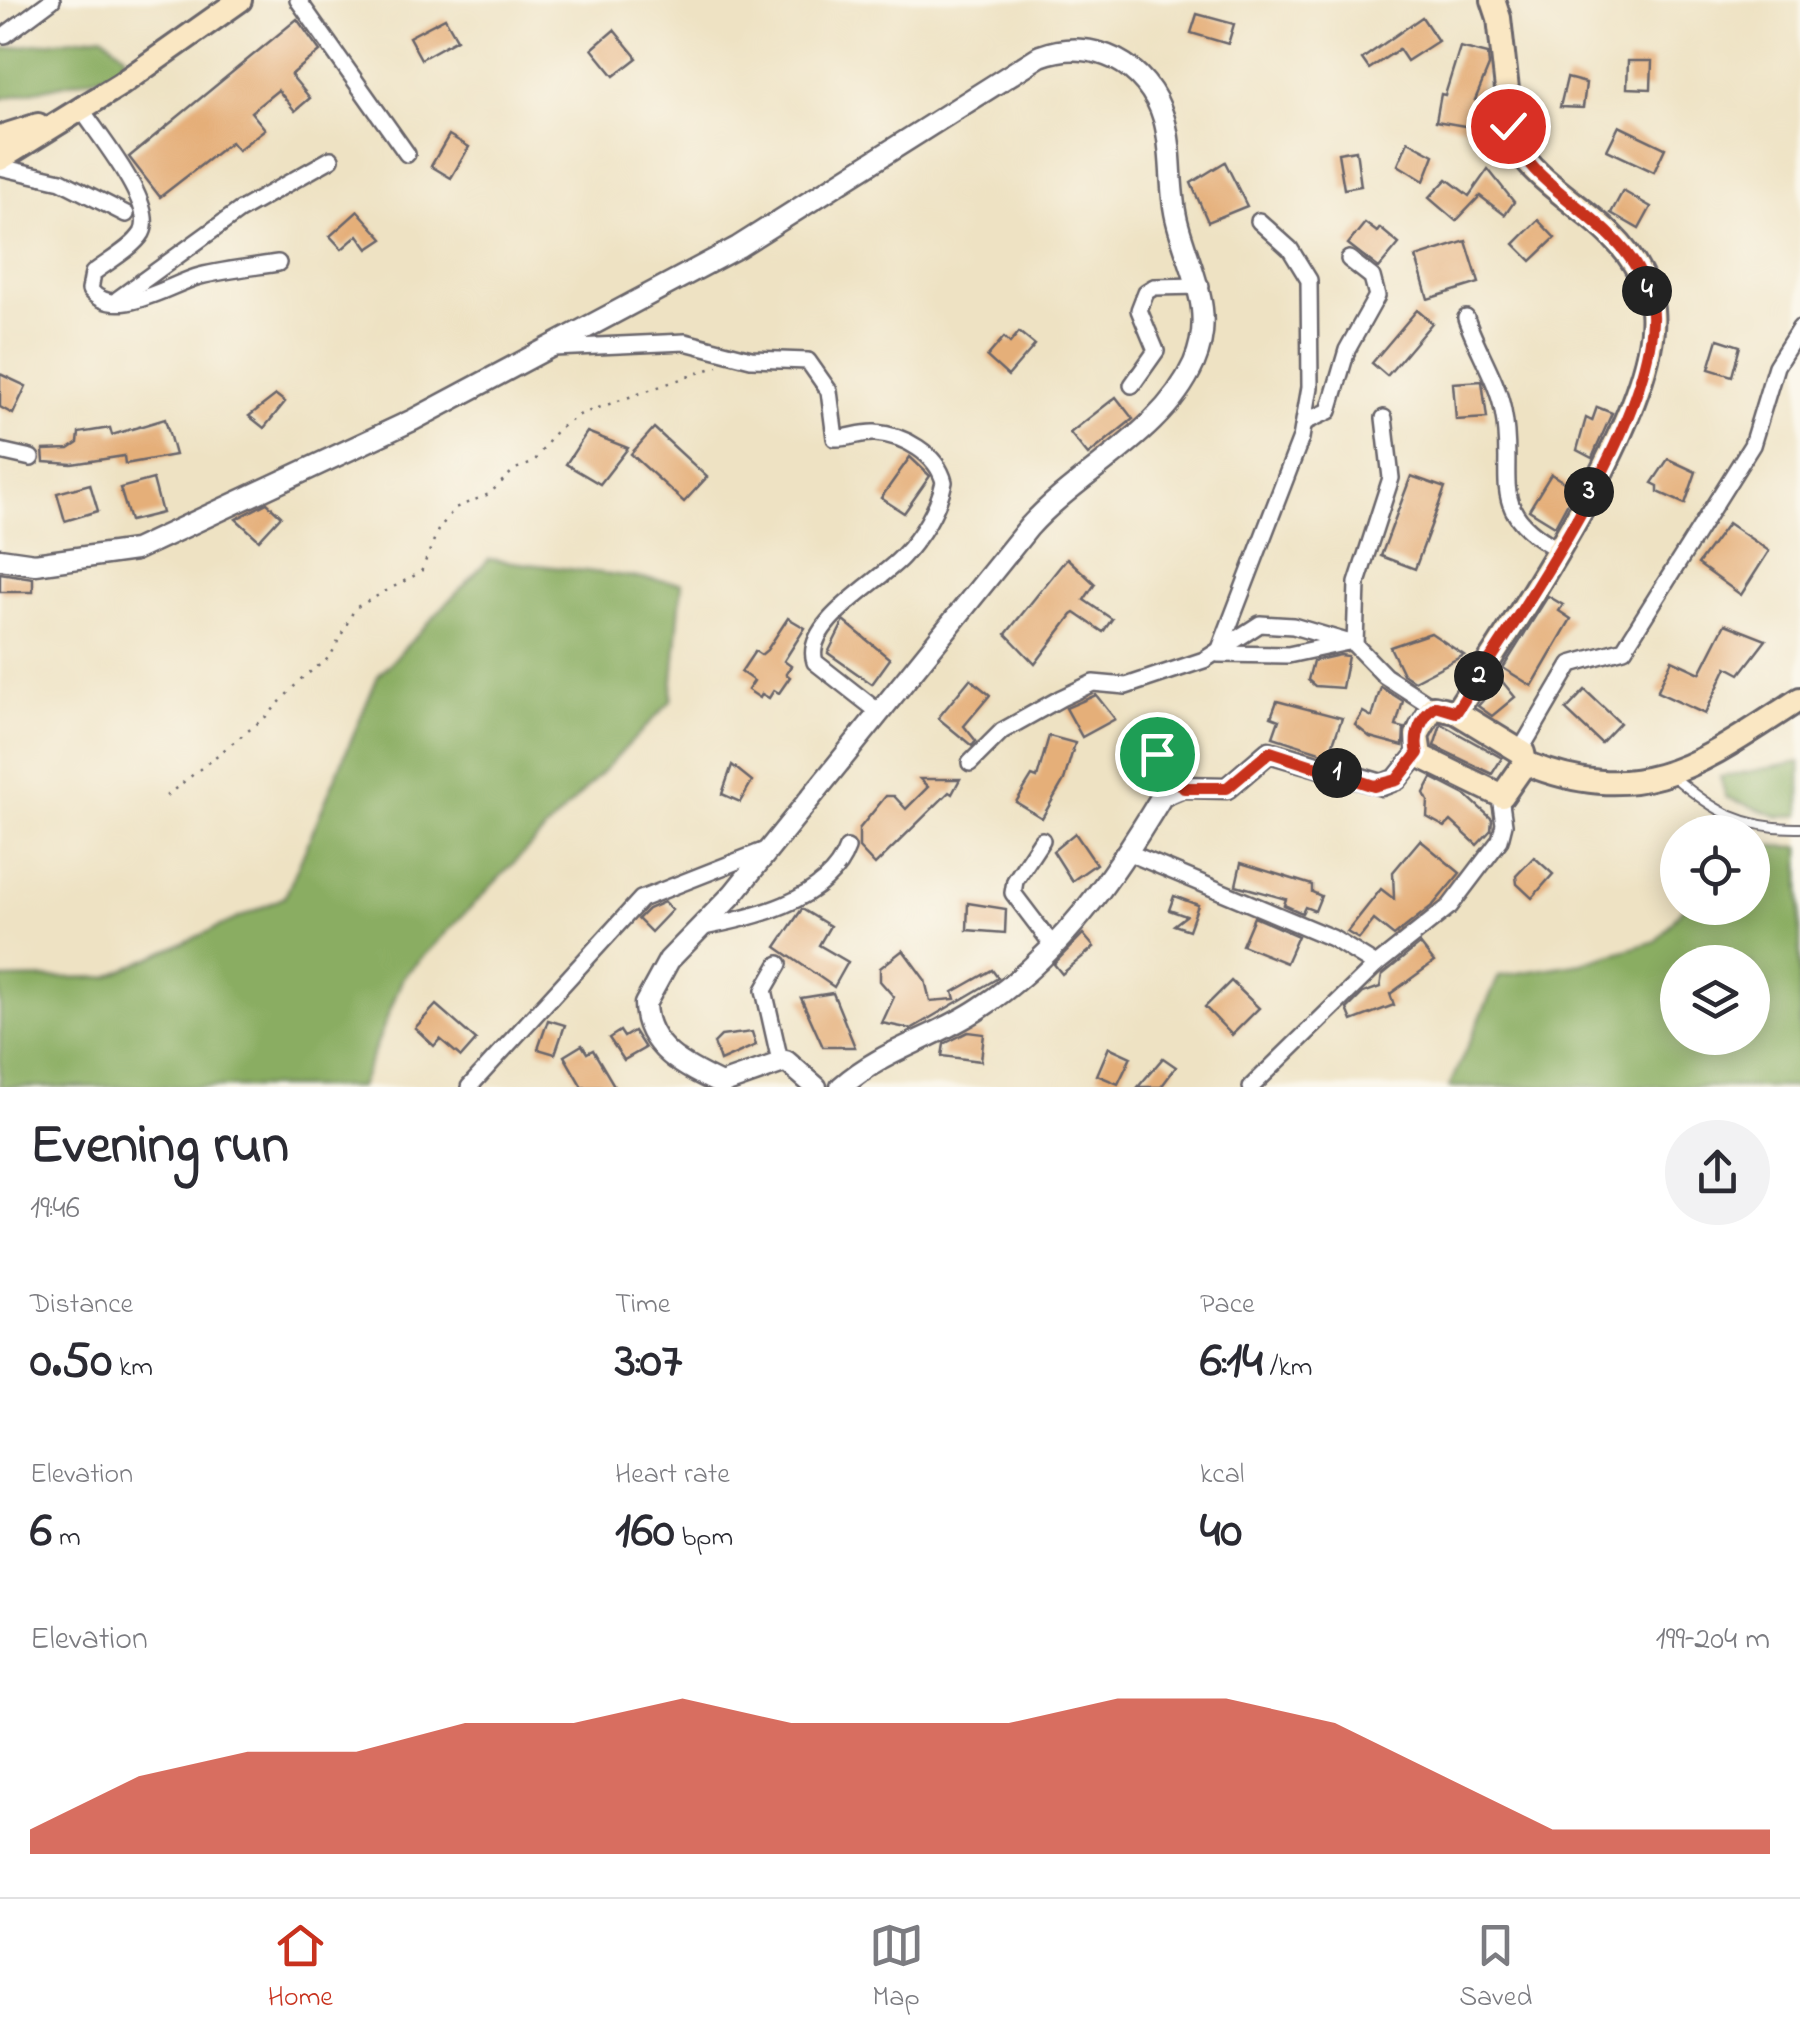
<!DOCTYPE html>
<html lang="en">
<head>
<meta charset="utf-8">
<style>
  :root { --surface:#fff; --page:#f2f2f3; --text:#2b2b33; --muted:#7c7c81; --line:#e1e1e2; --accent:#c8321e }
  body { margin:0; font-family:"Indie Flower",sans-serif; background:var(--page); color:var(--text); height:100vh; display:flex; flex-direction:column; font-size:38px; white-space:nowrap }
  * { box-sizing:border-box; margin:0 }
  p { font-size:32px; color:var(--muted) }
  .icon { flex:none; width:55px; height:55px; fill:none; stroke:currentColor; stroke-width:2; stroke-linecap:round; stroke-linejoin:round }
  .map { position:relative; height:1087px; overflow:hidden }
  .sheet { display:flex; flex-direction:column; background:var(--surface); flex:1 }
  .sheet>* { flex:none }
  .buttons { position:absolute; left:1660px; top:815px; display:grid; gap:20px }
  .buttons a { display:grid; place-items:center; width:110px; height:110px; border-radius:50%; background:var(--surface); box-shadow:0 5px 25px #0003; font-size:50px }
  .pin { position:absolute; display:grid; place-items:center; width:85px; height:85px; color:#fff; margin:-42px; border:5px solid #fff; border-radius:50%; box-shadow:0 2px 10px #0007 }
  .km { position:absolute; width:50px; height:50px; margin:-25px; border-radius:50%; background:#222; color:#fff; font-size:28px; line-height:50px; text-align:center }
  .round { display:grid; place-items:center; flex:none; width:105px; height:105px; border-radius:52px; background:var(--page) }
  .summary { display:flex; align-items:center; justify-content:space-between; height:170px; padding:0 30px }
  h1 { font-size:55px; font-weight:700; line-height:75px }
  .metrics { display:grid; grid-template-columns:repeat(3,1fr); gap:15px; height:170px; padding:10px 30px }
  .metrics div { display:grid; align-content:center }
  .metrics b { font-size:50px; font-weight:700 }
  .metrics small { font-size:28px; font-weight:400 }
  .metrics p { font-size:28px }
  .chart { height:280px; padding:20px 30px }
  .chart p { display:flex; justify-content:space-between }
  .chart svg { width:100%; height:180px; margin-top:10px; fill:var(--accent); opacity:.7 }
  .menu { display:flex; justify-content:space-around; align-items:center; height:140px; border-top:2px solid var(--line); background:var(--surface); font-size:28px; color:var(--muted) }
  .menu a { display:grid; justify-items:center; gap:5px }
  .menu .active { color:var(--accent) }
  .map>svg:first-child { display:block }
  .forest { fill:#8aad62; stroke:#56684e; stroke-width:2.5; fill-rule:evenodd }
  .building { fill:#e5af79 }
  .lines { fill:none; stroke-linecap:round; stroke-linejoin:round }
  .service-casing { stroke:#69656b; stroke-width:12 }
  .minor-casing { stroke:#69656b; stroke-width:20 }
  .tertiary-casing { stroke:#69656b; stroke-width:25 }
  .secondary-casing { stroke:#69656b; stroke-width:28 }
  .path { stroke:#69656b; stroke-width:2.5; stroke-dasharray:2.5 8; stroke-linecap:butt }
  .service { stroke:#fff; stroke-width:8 }
  .minor { stroke:#fff; stroke-width:15 }
  .tertiary { stroke:#fff; stroke-width:20 }
  .secondary { stroke:#fae7c3; stroke-width:22 }
  .route-casing { stroke:#fff; stroke-width:20 }
  .route { stroke:#c8321e; stroke-width:12 }
</style>
</head>
<body>
<div class="map">
<svg width="1800" height="1087" viewBox="0 0 1800 1087">
  <rect width="100%" height="100%" fill="#fbf7ec"/>
  <filter id="ink" filterUnits="userSpaceOnUse"><feTurbulence type="fractalNoise" baseFrequency=".01" numOctaves="2"/><feDisplacementMap in="SourceGraphic" scale="20" xChannelSelector="R" yChannelSelector="G"/><feConvolveMatrix kernelMatrix="1 2 1 2 8 2 1 2 1" color-interpolation-filters="sRGB"/></filter>
  <filter id="wash" filterUnits="userSpaceOnUse"><feTurbulence type="fractalNoise" baseFrequency=".0048" numOctaves="4" result="noise"/><feDisplacementMap in="SourceGraphic" scale="40" xChannelSelector="R" yChannelSelector="G"/><feGaussianBlur stdDeviation="2.25" result="paint"/><feColorMatrix in="noise" values="0 0 0 0 0 0 0 0 0 0 0 0 0 0 0 0 0 1.4 0 .05"/><feComposite in="paint" operator="in"/></filter>
  <g filter="url(#wash)">
    <rect width="100%" height="100%" fill="#eee2c3"/>
    <g class="forest">
      <polygon points="102,35 126,55 119,72 0,99 0,49"/>
      <polygon points="489,559 682,583 671,701 403,977 360,1087 0,1087 0,979 108,977 285,897 378,676"/>
      <polygon points="1800,762 1800,815 1779,817 1726,797 1720,777"/>
      <path d="M1753,845L1800,847V1087H1449L1499,976L1582,963L1656,941L1683,908H1752ZM1752,962V1038H1678V962Z"/>
    </g>
    <g id="blocks">
      <g class="building">
        <polygon points="1197,14 1234,24 1228,44 1191,33"/>
        <polygon points="1422,17 1438,41 1407,61 1399,49 1369,69 1362,59"/>
        <polygon points="445,18 457,39 421,59 409,37"/>
        <polygon points="297,19 320,51 291,75 310,98 295,111 278,90 251,112 265,129 238,150 231,142 160,197 129,157"/>
        <polygon points="614,30 637,58 614,76 592,49"/>
        <polygon points="1460,47 1488,54 1489,66 1475,100 1487,102 1482,129 1436,121 1441,94 1445,95"/>
        <polygon points="1628,61 1652,61 1651,89 1627,88"/>
        <polygon points="1567,78 1586,83 1583,108 1560,107"/>
        <polygon points="1619,126 1665,148 1654,172 1607,150"/>
        <polygon points="449,135 469,147 451,178 431,166"/>
        <polygon points="1408,141 1434,155 1424,181 1398,165"/>
        <polygon points="1356,150 1361,186 1344,189 1338,153"/>
        <polygon points="1225,162 1247,206 1208,222 1191,183"/>
        <polygon points="1488,169 1514,202 1505,215 1480,196 1456,221 1429,198 1447,179 1469,196"/>
        <polygon points="1623,191 1651,207 1639,229 1611,213"/>
        <polygon points="358,211 383,239 368,249 358,235 342,249 330,236"/>
        <polygon points="1538,220 1555,238 1531,261 1514,244"/>
        <polygon points="1365,223 1377,232 1380,228 1399,244 1379,268 1348,244"/>
        <polygon points="1466,241 1479,283 1428,299 1416,257"/>
        <polygon points="1417,310 1432,323 1387,376 1372,363"/>
        <polygon points="1019,332 1035,345 1008,376 987,357 1004,337 1010,343"/>
        <polygon points="1718,339 1740,346 1732,376 1709,369"/>
        <polygon points="0,374 26,386 13,414 0,407"/>
        <polygon points="1482,381 1487,418 1456,420 1453,383"/>
        <polygon points="276,395 285,402 264,428 249,416"/>
        <polygon points="1116,397 1133,419 1088,455 1070,433"/>
        <polygon points="1597,407 1612,413 1592,458 1577,450 1586,418 1592,421"/>
        <polygon points="165,419 175,455 125,464 124,456 72,464 44,462 43,450 69,449 78,443 79,433 110,428 112,435"/>
        <polygon points="654,428 707,477 684,502 631,454"/>
        <polygon points="587,432 628,448 600,484 566,464"/>
        <polygon points="910,457 930,476 904,513 881,498"/>
        <polygon points="1668,459 1696,472 1685,504 1658,492 1658,486 1652,483"/>
        <polygon points="1551,474 1575,489 1555,526 1529,510"/>
        <polygon points="1411,476 1445,488 1415,569 1381,556"/>
        <polygon points="153,479 162,513 130,521 120,488"/>
        <polygon points="90,484 98,511 65,521 57,493"/>
        <polygon points="267,503 281,516 259,540 236,519"/>
        <polygon points="1728,523 1769,551 1741,595 1698,564"/>
        <polygon points="1067,558 1095,584 1084,600 1112,619 1103,632 1075,613 1072,615 1035,664 1006,634"/>
        <polygon points="0,573 33,578 33,592 0,592"/>
        <polygon points="1548,596 1563,605 1559,611 1571,619 1532,686 1503,668"/>
        <polygon points="788,618 805,628 784,661 791,666 786,674 790,677 779,693 774,690 769,698 762,694 760,698 748,690 754,681 741,672 755,651 761,655 767,650"/>
        <polygon points="844,621 890,659 872,684 828,653"/>
        <polygon points="1725,624 1766,640 1740,674 1727,667 1705,714 1657,692 1672,660 1700,673"/>
        <polygon points="1431,633 1464,655 1414,681 1403,674 1390,647"/>
        <polygon points="1340,655 1348,656 1342,688 1315,686 1308,680 1313,661"/>
        <polygon points="970,679 990,695 964,726 976,741 972,746 938,718"/>
        <polygon points="1501,680 1515,697 1492,716 1478,706"/>
        <polygon points="1381,687 1403,701 1396,726 1404,728 1403,746 1370,737 1355,725 1363,712 1372,717"/>
        <polygon points="1585,690 1620,723 1601,743 1566,710"/>
        <polygon points="1096,695 1115,719 1082,737 1066,708"/>
        <polygon points="1277,701 1342,718 1329,755 1273,737 1279,720 1271,717"/>
        <polygon points="1441,724 1502,758 1492,774 1434,746"/>
        <polygon points="1049,736 1075,743 1064,780 1042,818 1016,802 1032,776 1037,778"/>
        <polygon points="732,765 752,781 740,802 722,794"/>
        <polygon points="1432,778 1467,796 1492,819 1491,830 1477,845 1451,821 1445,827 1427,817 1428,801 1424,793"/>
        <polygon points="920,779 960,779 952,794 949,792 875,865 859,848 859,829 886,796 894,796 906,809 928,787"/>
        <polygon points="1075,833 1096,864 1072,881 1053,851"/>
        <polygon points="1420,840 1460,873 1433,905 1394,936 1374,920 1359,939 1347,932 1381,889 1394,899 1393,872"/>
        <polygon points="1534,857 1553,874 1532,898 1517,884 1516,876"/>
        <polygon points="1241,863 1312,885 1312,892 1321,896 1315,911 1305,907 1302,913 1284,905 1286,899 1236,885"/>
        <polygon points="1174,896 1198,905 1189,930 1174,925 1186,916 1169,910"/>
        <polygon points="664,902 672,910 651,932 638,919 648,909"/>
        <polygon points="968,903 1006,909 1005,933 967,930"/>
        <polygon points="802,909 830,926 819,945 848,962 834,987 776,947"/>
        <polygon points="1254,917 1298,936 1286,963 1242,945"/>
        <polygon points="1083,934 1094,947 1062,974 1054,964"/>
        <polygon points="1420,944 1434,962 1390,994 1394,1005 1352,1021 1347,1009 1363,993 1380,987 1382,975"/>
        <polygon points="903,950 925,980 930,1001 955,999 953,992 992,970 998,978 911,1029 882,1023 894,997 880,981 880,968"/>
        <polygon points="1231,981 1259,1008 1232,1035 1205,1007"/>
        <polygon points="833,993 855,1047 823,1047 801,998"/>
        <polygon points="436,1005 476,1040 461,1057 440,1039 434,1046 415,1028"/>
        <polygon points="548,1020 565,1025 555,1054 538,1049"/>
        <polygon points="620,1031 624,1037 634,1031 645,1048 624,1060 609,1038"/>
        <polygon points="752,1032 756,1045 720,1061 714,1043 721,1036"/>
        <polygon points="968,1032 984,1034 981,1061 942,1056 944,1044"/>
        <polygon points="582,1045 587,1053 593,1050 615,1087 582,1087 564,1056"/>
        <polygon points="1109,1047 1131,1057 1118,1084 1097,1075"/>
        <polygon points="1163,1058 1176,1067 1161,1087 1138,1087"/>
      </g>
    </g>
  </g>
  <g filter="url(#ink)">
    <use href="#blocks" fill-opacity="0" stroke="#69656b" stroke-width="2.5"/>
    <g class="lines">
      <defs>
        <path id="service" d="M1674,777C1715,812 1744,829 1800,828"/>
        <g id="minor">
          <polyline points="298,0 407,154"/>
          <polyline points="5,35 52,0"/>
          <path d="M82,110C98,135 157,205 142,233C133,248 107,262 93,273L90,290C116,322 169,284 200,276C225,270 252,267 278,263"/>
          <polyline points="0,167 61,181 126,214"/>
          <polyline points="1259,221 1290,249 1309,280 1310,387 1301,438 1218,654 1288,655 1348,642"/>
          <polyline points="118,299 239,211 331,159"/>
          <path d="M1466,318C1476,348 1497,379 1503,411C1517,478 1483,509 1558,549"/>
          <path d="M554,348L685,342L751,359L808,361L829,391L835,438C848,439 861,432 875,433C904,435 937,454 944,482C938,510 921,537 902,557C879,582 802,624 815,662L880,713"/>
          <polyline points="1132,385 1156,351 1139,310 1146,292 1154,287 1201,286"/>
          <polyline points="1384,418 1391,478 1357,583 1355,645 1385,676 1433,707"/>
          <polyline points="1305,422 1329,411 1347,350 1377,296 1372,277 1349,259"/>
          <polyline points="0,451 31,458"/>
          <polyline points="1520,751 1571,664 1624,649 1752,445 1776,366 1800,328"/>
          <polyline points="1157,753 1183,787"/>
          <polyline points="970,763 1002,731 1061,698 1093,683 1126,686 1204,660 1260,624 1293,626 1347,642"/>
          <polyline points="1042,840 1015,881 1013,893 1054,947"/>
          <polyline points="1127,852 1332,938 1376,965"/>
          <path d="M698,928C748,919 828,902 847,848"/>
          <polyline points="779,964 764,990 780,1061"/>
          <polyline points="469,1087 641,899 768,849"/>
          <polyline points="1251,1087 1376,965 1450,906 1500,840 1504,824 1500,797"/>
        </g>
        <g id="tertiary">
          <path d="M0,559L35,564L135,550L413,420L738,247L1040,56C1093,36 1148,64 1164,119C1174,154 1168,190 1178,225C1191,274 1216,311 1194,363C1162,435 1080,470 1029,527L733,894L669,960L645,1004C646,1048 685,1067 721,1084L786,1061L816,1087"/>
          <path d="M841,1087C886,1048 932,1040 980,1008C1060,955 1113,878 1162,796L1183,787L1227,788L1269,752L1382,785L1397,779L1418,753"/>
        </g>
        <g id="secondary">
          <polyline points="0,137 38,125"/>
          <polyline points="0,159 121,84 240,0"/>
          <polygon points="1433,707 1456,712 1523,753 1525,763 1502,796 1420,756 1417,735"/>
          <path d="M1456,712C1510,628 1662,407 1652,310C1651,298 1645,285 1640,274C1612,217 1545,195 1513,143L1499,18L1493,0"/>
          <path d="M1525,763C1644,811 1702,762 1800,699"/>
        </g>
      </defs>
      <use href="#service" class="service-casing"/>
      <use href="#minor" class="minor-casing"/>
      <use href="#tertiary" class="tertiary-casing"/>
      <use href="#secondary" class="secondary-casing"/>
      <polyline class="path" points="166,796 268,715 301,679 330,657 355,608 421,572 438,530 455,508 489,494 515,469 533,463 557,430 581,414 718,366"/>
      <use href="#service" class="service"/>
      <use href="#minor" class="minor"/>
      <use href="#tertiary" class="tertiary"/>
      <use href="#secondary" class="secondary"/>
    </g>
  </g>
  <g class="lines" filter="url(#ink)">
    <defs>
      <path id="route" d="M1157,754L1184,788H1227L1270,752L1374,786L1397,780L1418,753C1413,736 1422,715 1436,706L1456,712C1517,617 1647,433 1652,321C1653,304 1647,285 1638,270C1607,214 1525,185 1508,126"/>
    </defs>
    <use href="#route" class="route-casing"/>
    <use href="#route" class="route"/>
  </g>
</svg>
<div class="buttons">
<a><svg class="icon" aria-label="locate" viewBox="0 0 24 24"><circle cx="12" cy="12" r="6"/><path d="M12 2v4M12 18v4M2 12h4M18 12h4"/></svg></a>
<a><svg class="icon" aria-label="layers" viewBox="0 0 24 24"><path d="M12 4l9 5-9 5-9-5zM3 14l9 5 9-5"/></svg></a>
</div>
<div class="pin" style="left:1157px;top:754px;background:#1e9e55"><svg class="icon" aria-label="arrive" viewBox="0 0 24 24"><path d="M6 21V4h12l-3 4 3 4H6"/></svg></div>
<div class="pin" style="left:1508px;top:126px;background:#d93025"><svg class="icon" aria-label="check" viewBox="0 0 24 24"><path d="M5 12l5 5 9-10"/></svg></div>
<b class="km" style="left:1337px;top:773px">1</b>
<b class="km" style="left:1479px;top:676px">2</b>
<b class="km" style="left:1589px;top:492px">3</b>
<b class="km" style="left:1647px;top:291px">4</b>
</div>
<section class="sheet">
<div class="summary"><div><h1>Evening run</h1><p>19:46</p></div><a class="round"><svg class="icon" aria-label="share" viewBox="0 0 24 24"><path d="M12 15V3M7 8l5-5 5 5M5 13v7h14v-7"/></svg></a></div>
<div class="metrics">
<div><p>Distance</p><b>0.50<small> km</small></b></div>
<div><p>Time</p><b>3:07</b></div>
<div><p>Pace</p><b>6:14<small> /km</small></b></div>
</div>
<div class="metrics">
<div><p>Elevation</p><b>6<small> m</small></b></div>
<div><p>Heart rate</p><b>160<small> bpm</small></b></div>
<div><p>kcal</p><b>40</b></div>
</div>
<div class="chart"><p><span>Elevation</span>199–204 m</p>
<svg viewBox="0 0 160 44" preserveAspectRatio="none"><path d="M0 44V38L10 25L20 19L30 19L40 12L50 12L60 6L70 12L80 12L90 12L100 6L110 6L120 12L130 25L140 38L150 38L160 38V44z"/></svg>
</div>
</section>
<nav class="menu">
<a class="active"><svg class="icon" aria-label="home" viewBox="0 0 24 24"><path d="M3 11l9-7 9 7M6 9v11h12V9"/></svg>Home</a>
<a><svg class="icon" aria-label="map" viewBox="0 0 24 24"><path d="M3 6l6-2 6 2 6-2v14l-6 2-6-2-6 2zM9 4v14M15 6v14"/></svg>Map</a>
<a><svg class="icon" aria-label="saved" viewBox="0 0 24 24"><path d="M7 4h10v16l-5-4-5 4z"/></svg>Saved</a>
</nav>
</body>
</html>
